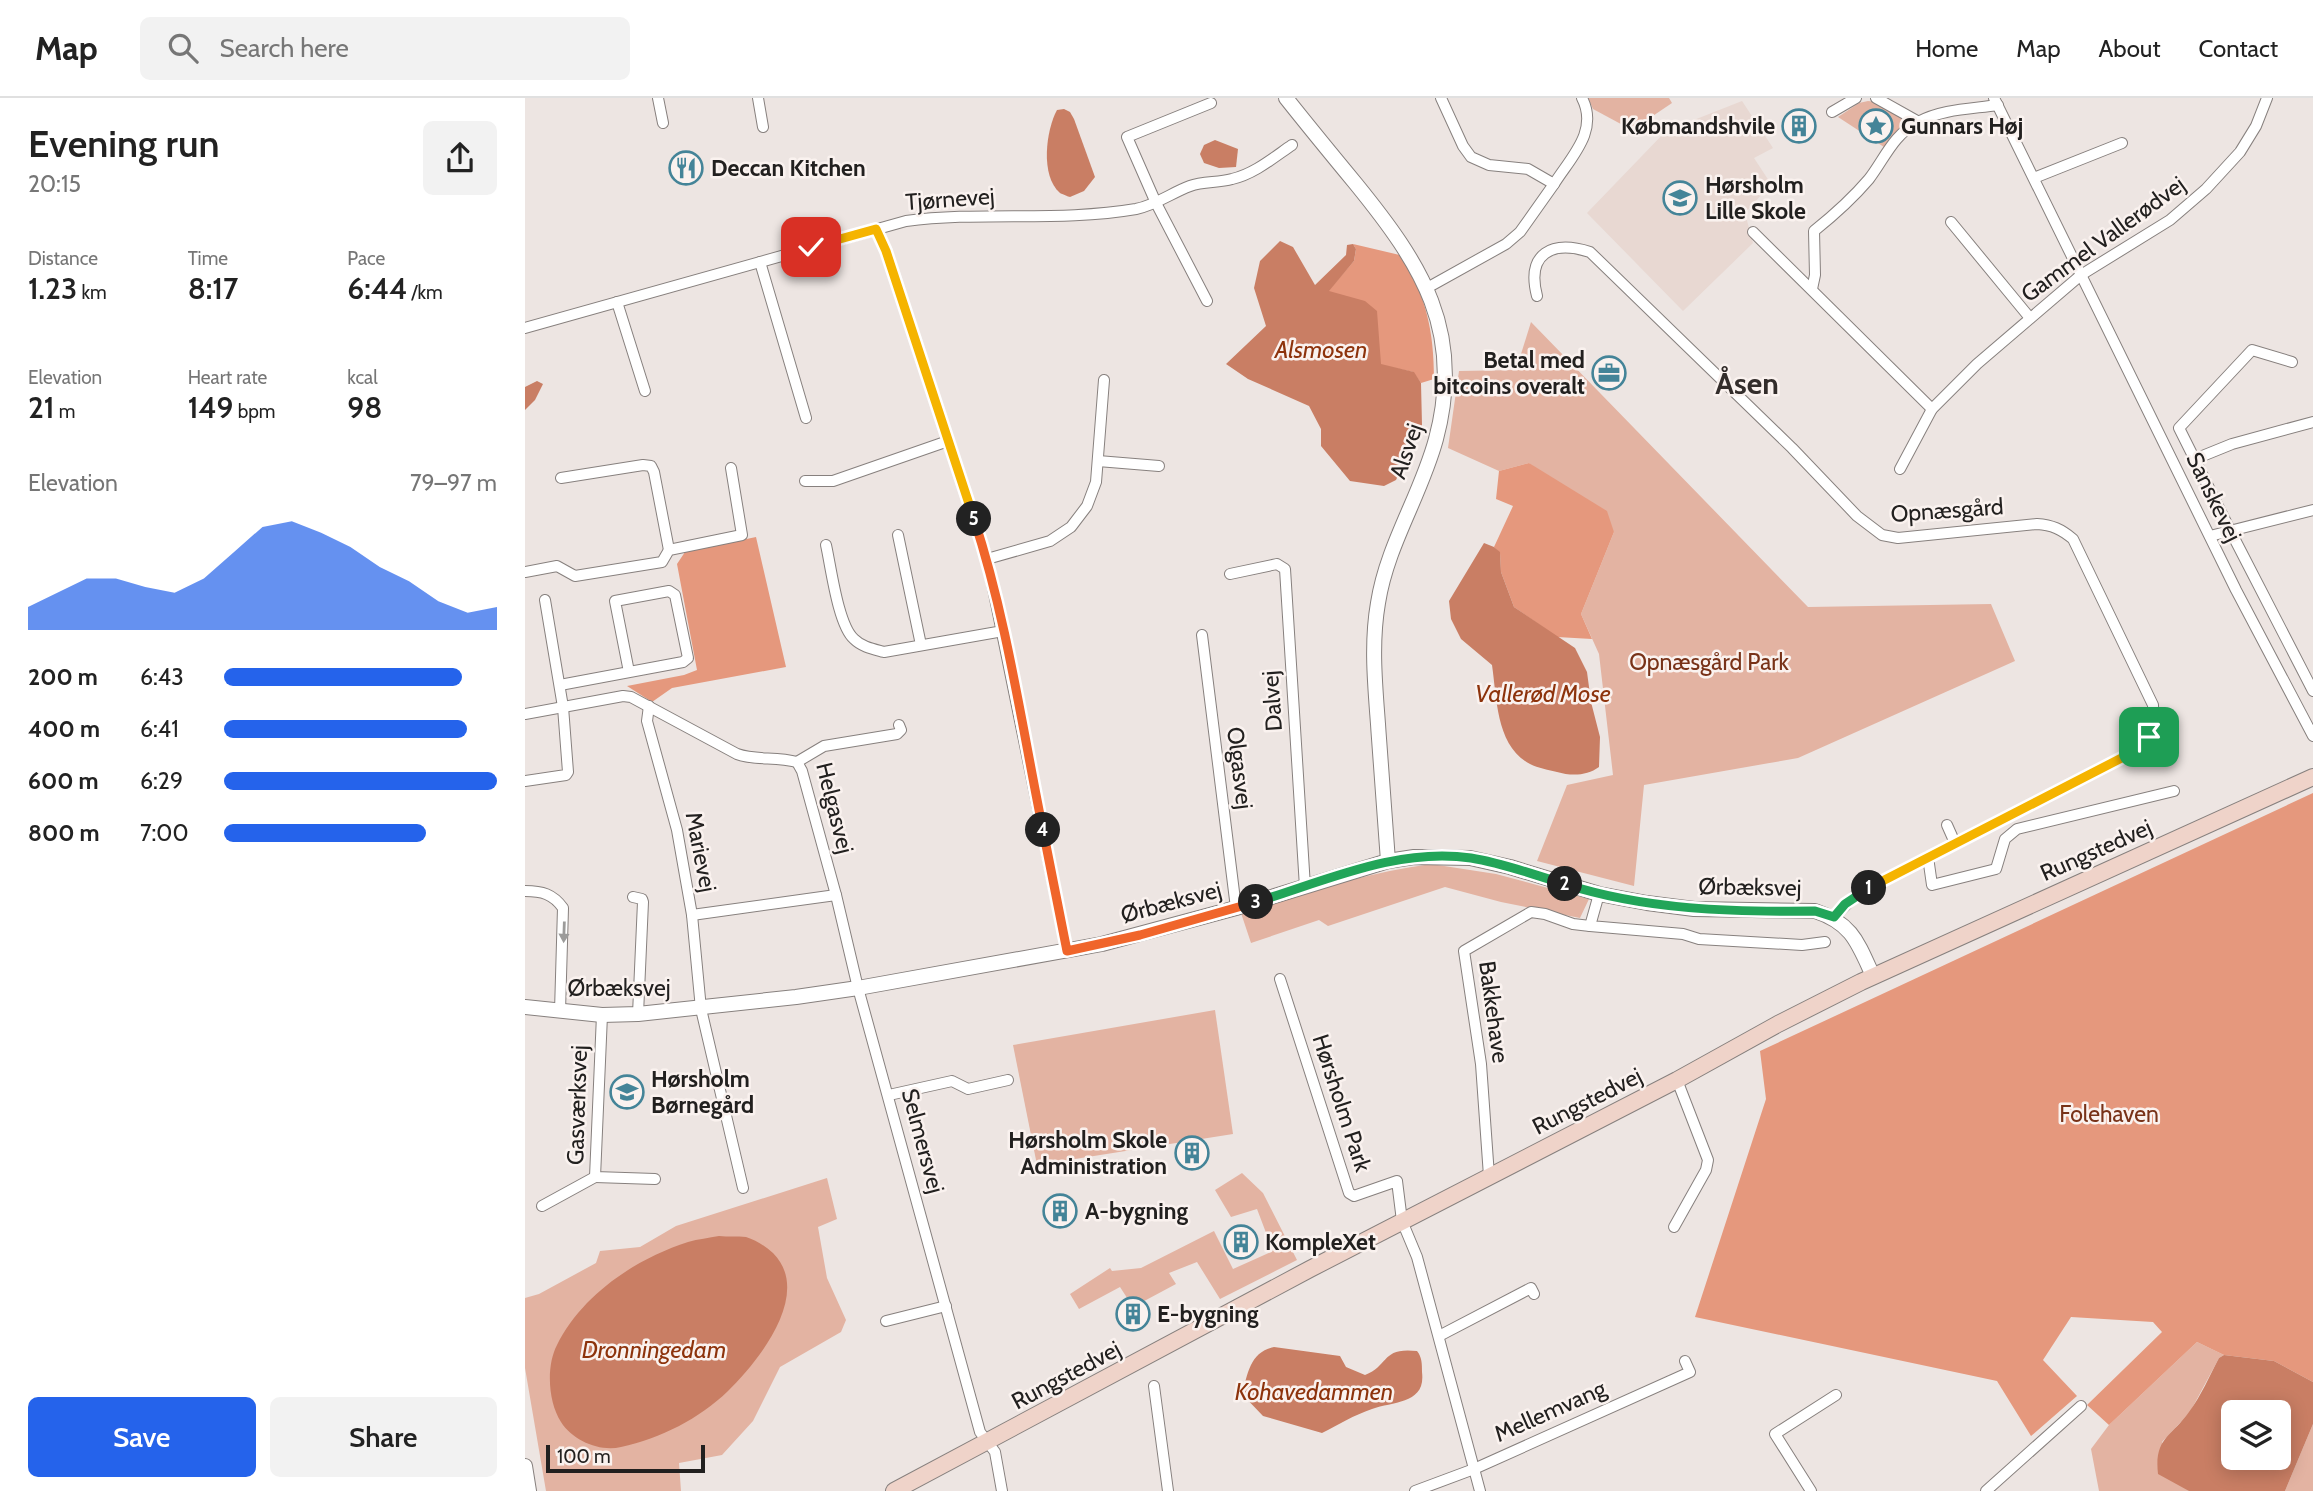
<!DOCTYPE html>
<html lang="en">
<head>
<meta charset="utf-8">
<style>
  :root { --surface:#fff; --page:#f2f2f2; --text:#222; --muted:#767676; --line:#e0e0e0; --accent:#2563eb }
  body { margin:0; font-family:Cabin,sans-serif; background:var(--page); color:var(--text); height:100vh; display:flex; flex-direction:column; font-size:26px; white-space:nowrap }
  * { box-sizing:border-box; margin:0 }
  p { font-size:23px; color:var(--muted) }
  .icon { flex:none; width:38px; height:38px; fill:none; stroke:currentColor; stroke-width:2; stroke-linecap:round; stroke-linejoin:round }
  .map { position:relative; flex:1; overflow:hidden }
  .drawer { display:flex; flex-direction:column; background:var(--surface); width:525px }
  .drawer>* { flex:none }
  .tools { position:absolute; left:1696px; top:1302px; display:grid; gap:14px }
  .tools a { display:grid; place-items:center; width:70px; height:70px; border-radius:10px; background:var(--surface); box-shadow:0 4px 18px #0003; font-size:35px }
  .scale { position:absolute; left:21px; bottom:18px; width:159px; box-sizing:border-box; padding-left:7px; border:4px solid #22201f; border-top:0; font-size:19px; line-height:24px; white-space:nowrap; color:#22201f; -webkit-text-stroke:5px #faf2ef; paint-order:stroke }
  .pin { position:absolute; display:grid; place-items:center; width:60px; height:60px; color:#fff; margin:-30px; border-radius:14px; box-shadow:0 4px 10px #0006 }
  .km { position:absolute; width:35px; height:35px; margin:-18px; border-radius:50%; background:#222; color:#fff; font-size:19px; line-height:35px; text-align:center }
  .round { display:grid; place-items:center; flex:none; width:74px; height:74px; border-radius:10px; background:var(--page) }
  .headline { display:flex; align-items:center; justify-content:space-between; height:119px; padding:0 28px }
  h1 { font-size:38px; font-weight:600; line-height:52px }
  .figures { display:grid; grid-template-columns:repeat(3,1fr); gap:10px; height:119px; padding:7px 28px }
  .figures div { display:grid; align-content:center }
  .figures b { font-size:30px; font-weight:600 }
  .figures small { font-size:19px; font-weight:400 }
  .figures p { font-size:19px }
  .chart { height:196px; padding:14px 28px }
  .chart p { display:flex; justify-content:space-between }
  .chart svg { width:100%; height:126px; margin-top:7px; fill:var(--accent); opacity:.7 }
  .action { display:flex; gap:14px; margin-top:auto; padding:14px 28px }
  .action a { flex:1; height:80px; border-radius:10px; background:var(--accent); color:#fff; font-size:28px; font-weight:600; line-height:80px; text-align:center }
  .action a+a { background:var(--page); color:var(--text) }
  ul { padding:0 28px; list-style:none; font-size:23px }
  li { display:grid; grid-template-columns:112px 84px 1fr; align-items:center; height:52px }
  li i { height:18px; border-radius:9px; background:var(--accent) }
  header { display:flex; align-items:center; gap:42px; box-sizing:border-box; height:98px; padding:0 35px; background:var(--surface); border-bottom:2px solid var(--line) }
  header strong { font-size:33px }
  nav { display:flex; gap:38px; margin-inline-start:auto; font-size:24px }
  .search { width:490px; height:63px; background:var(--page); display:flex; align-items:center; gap:18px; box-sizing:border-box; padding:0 24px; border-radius:10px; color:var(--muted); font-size:26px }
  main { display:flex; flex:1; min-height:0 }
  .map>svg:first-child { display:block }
  .built { fill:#e8d8d2 }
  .green { fill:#e3b3a2 }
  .forest { fill:#e5987d }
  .water { fill:#c97e64; fill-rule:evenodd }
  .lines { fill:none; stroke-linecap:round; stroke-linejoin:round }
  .minor-casing { stroke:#87807e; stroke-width:12 }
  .tertiary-casing { stroke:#87807e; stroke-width:16 }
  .secondary-casing { stroke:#87807e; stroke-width:18 }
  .minor { stroke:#fff; stroke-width:10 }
  .tertiary { stroke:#fff; stroke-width:14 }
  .secondary { stroke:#efd3c9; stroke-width:16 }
  .oneway { fill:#9c9b9a }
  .split-1-casing { stroke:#fff; stroke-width:14 }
  .split-2-casing { stroke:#fff; stroke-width:14 }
  .split-3-casing { stroke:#fff; stroke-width:14 }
  .split-4-casing { stroke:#fff; stroke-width:14 }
  .split-5-casing { stroke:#fff; stroke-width:14 }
  .split-6-casing { stroke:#fff; stroke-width:14 }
  .split-1 { stroke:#f5b400; stroke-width:9 }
  .split-2 { stroke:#22a559; stroke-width:9 }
  .split-3 { stroke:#22a559; stroke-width:9 }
  .split-4 { stroke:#f0652b; stroke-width:9 }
  .split-5 { stroke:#f0652b; stroke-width:9 }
  .split-6 { stroke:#f5b400; stroke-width:9 }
  .labels { text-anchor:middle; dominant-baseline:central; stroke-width:5; stroke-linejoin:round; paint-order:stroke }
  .poi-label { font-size:23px; font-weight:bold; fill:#22201f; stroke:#faf2ef; text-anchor:start }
  .street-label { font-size:23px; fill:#22201f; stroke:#faf2ef }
  .park-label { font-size:23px; fill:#783218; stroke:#faf2ef }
  .water-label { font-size:24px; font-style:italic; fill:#8d330c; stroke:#faf2ef }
  .district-label { font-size:30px; font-weight:bold; fill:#332d2b; stroke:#faf2ef }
</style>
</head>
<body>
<header>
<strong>Map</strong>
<div class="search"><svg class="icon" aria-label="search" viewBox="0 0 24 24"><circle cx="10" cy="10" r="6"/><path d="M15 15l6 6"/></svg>Search here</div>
<nav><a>Home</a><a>Map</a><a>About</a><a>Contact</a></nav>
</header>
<main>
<section class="drawer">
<div class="headline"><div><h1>Evening run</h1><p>20:15</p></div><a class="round"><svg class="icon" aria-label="share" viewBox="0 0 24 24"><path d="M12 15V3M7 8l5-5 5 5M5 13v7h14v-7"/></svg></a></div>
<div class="figures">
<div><p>Distance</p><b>1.23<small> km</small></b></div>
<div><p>Time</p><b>8:17</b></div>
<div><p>Pace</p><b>6:44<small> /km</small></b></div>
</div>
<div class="figures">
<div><p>Elevation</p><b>21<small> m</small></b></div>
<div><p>Heart rate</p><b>149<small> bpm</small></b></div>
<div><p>kcal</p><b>98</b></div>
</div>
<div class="chart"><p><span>Elevation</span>79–97 m</p>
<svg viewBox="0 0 160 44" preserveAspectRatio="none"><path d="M0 44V36L10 31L20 26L30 26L40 29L50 31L60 26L70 17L80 8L90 6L100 10L110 15L120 22L130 27L140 34L150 38L160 36V44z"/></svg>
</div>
<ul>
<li><b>200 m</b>6:43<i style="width:87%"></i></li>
<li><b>400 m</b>6:41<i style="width:89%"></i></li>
<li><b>600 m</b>6:29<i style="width:100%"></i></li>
<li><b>800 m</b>7:00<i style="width:74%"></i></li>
</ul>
<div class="action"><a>Save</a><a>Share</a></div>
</section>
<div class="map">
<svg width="1788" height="1393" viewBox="0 0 1788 1393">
  <rect width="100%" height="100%" fill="#ede5e2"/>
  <polygon class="built" points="1217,3 1248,50 1229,60 1246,86 1220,115 1228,145 1158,213 1062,115 1141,33"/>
  <g class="green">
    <polygon points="1063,0 1144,0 1147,5 1107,32 1068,11"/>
    <polygon points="1343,3 1352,4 1385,23 1359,49 1313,19 1334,5"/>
    <polygon points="1006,224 1283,509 1466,506 1490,563 1273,660 1119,687 1109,788 1012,763 1042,687 1088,677 1074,556 1056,516 1089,434 1004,365 974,373 923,350 934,273 991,272"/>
    <path d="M906,766L971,776L1064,801L1055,820L976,804L920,789L803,828L794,822L726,845L716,815C779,795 840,775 906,766Z"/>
    <polygon points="690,912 708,1036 512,1067 488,947"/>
    <polygon points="717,1075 738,1095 772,1162 695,1201 672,1164 644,1175 651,1186 608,1209 595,1189 554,1211 545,1196 585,1170 587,1173 616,1170 689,1133 708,1171 748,1153 732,1111 706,1119 690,1092"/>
    <polygon points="302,1080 312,1121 293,1129 302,1180 321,1222 316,1234 255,1269 228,1323 197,1357 154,1365 156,1393 21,1393 0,1270 0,1200 14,1196 71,1165 75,1153 115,1149 151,1128"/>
    <polygon points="1672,1244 1699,1257 1694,1260 1665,1314 1637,1344 1664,1393 1574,1393 1566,1351 1584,1327"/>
    <polygon points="1788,1326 1788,1393 1760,1393"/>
  </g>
  <g class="forest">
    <path d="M828,146L879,158C901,201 909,233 909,281L896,285L888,274L856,267L803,193L829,163L831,151Z"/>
    <polygon points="1004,365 1082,413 1089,434 1056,516 1067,541 1032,539 989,509 976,474 975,455 969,449 988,408 971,401 974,373"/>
    <polygon points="231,439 261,569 147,590 127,604 102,588 159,577 172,572 152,466 160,454"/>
    <polygon points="1788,695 1788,1284 1749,1263 1699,1257 1672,1244 1584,1327 1562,1307 1637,1234 1628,1224 1546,1219 1518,1262 1552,1298 1506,1338 1472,1283 1170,1219 1241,1001 1235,953"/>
  </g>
  <g class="water">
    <path d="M539,11L545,14L549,21L570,79L559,93L545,99C544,99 535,95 535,95C515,78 521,32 532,12Z"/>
    <polygon points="690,42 713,51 711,69 694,70 679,65 675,56 679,47"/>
    <polygon points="755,143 768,149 790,187 821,157 822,147 828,146 831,151 829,163 804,193 840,203 852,213 856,266 889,274 896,285 897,327 871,382 859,388 825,383 796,348 796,331 784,308 723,281 701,266 741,228 729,190 735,163"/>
    <polygon points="12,283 18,286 10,302 0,312 0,289"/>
    <path d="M959,445L969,449L975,454L976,474L989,509L1050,550L1062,574L1066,604L1075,639L1074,669C1062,678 1046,678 1032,674C1024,672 1013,670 1005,666C971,648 972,601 967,567L936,541L926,521L924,503Z"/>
    <path d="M194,1138C203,1139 212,1138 221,1139C231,1142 240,1148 248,1155C288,1195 234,1263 203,1293C174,1321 136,1340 96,1349C75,1354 48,1343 36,1324C23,1304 21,1268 32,1247C57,1197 110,1161 163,1144C173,1141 184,1140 194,1138Z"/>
    <path d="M749,1249L815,1258L821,1269L840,1277C865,1267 856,1249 892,1253C897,1259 897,1266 897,1274C901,1306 869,1303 847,1311C829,1317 813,1327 797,1335L738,1318L717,1296C723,1275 725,1254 749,1249Z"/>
    <path d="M1699,1257L1749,1263L1788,1284V1326L1760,1393H1664L1633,1376C1629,1340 1646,1339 1664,1314C1676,1298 1685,1277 1694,1260ZM1708,1314H1754V1360H1708Z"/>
  </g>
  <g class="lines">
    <defs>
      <g id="minor">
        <polyline points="133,0 138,25"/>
        <polyline points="233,0 238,29"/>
        <path d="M916,0L938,48L946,59L964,67L1003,71L1029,86C1046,59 1074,33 1057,0"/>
        <polyline points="1351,0 1394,24"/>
        <polyline points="1469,0 1711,492 1788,638"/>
        <polyline points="1307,14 1331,0"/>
        <polyline points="1509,80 1597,45"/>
        <polyline points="1426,124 1505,220"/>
        <polyline points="351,131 361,153 462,461 542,853"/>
        <polyline points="1228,134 1407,311"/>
        <polyline points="235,164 281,320"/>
        <polyline points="902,190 981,146 995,134 1029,86"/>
        <path d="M1287,191L1290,177L1289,133C1309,117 1327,101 1344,81C1360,60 1368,37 1393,24C1417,11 1446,11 1473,7"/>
        <path d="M1012,198C1001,155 1027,142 1065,154L1267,350L1332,418L1357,437L1373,440L1512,426C1527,427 1536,431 1548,441L1628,607C1629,626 1626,636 1614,651L1332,796L1309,819"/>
        <polyline points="682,203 631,105 602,39 686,5"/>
        <polyline points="92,204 120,293"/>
        <path d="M0,230L381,123C457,113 535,124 611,111C631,107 646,95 665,88C678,83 693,85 707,81C729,76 748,60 767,47"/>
        <polyline points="1767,264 1727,252 1654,330 1706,434 1788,593"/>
        <polyline points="1670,361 1707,346 1788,324"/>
        <polyline points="573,363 634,368"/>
        <polyline points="1375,371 1407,311 1452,266 1556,177 1645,122 1681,91 1715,54 1731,28 1742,0"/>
        <polyline points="36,380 118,367 126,368 129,374 144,452"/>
        <polyline points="280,383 308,383 423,343"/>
        <polyline points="373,437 396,547"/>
        <polyline points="1685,438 1788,412"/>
        <path d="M301,447C306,469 313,527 329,541C337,549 348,551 359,554L478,533"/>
        <polyline points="462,461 525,443 546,429 562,408 571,384 579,282"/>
        <polyline points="0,474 32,468 50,478 137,464 144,452 217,437 206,370"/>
        <polyline points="705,476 752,466 760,471 780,789"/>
        <polyline points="677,537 711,810"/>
        <polyline points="35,587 158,564 163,560 150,497 144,493 90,503 104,574"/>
        <polyline points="124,608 122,623 152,732 167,817 176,911 218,1090"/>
        <path d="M0,616L98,598L106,599L212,656C231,663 251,658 272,664"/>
        <polyline points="272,664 277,673 311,797 333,890 455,1334 470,1354 477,1393"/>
        <polyline points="272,664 299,648 372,636 376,632 374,627"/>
        <polyline points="0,683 41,677 43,674 38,609 20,502"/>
        <polyline points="1422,727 1430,745"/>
        <polyline points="1403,759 1407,787 1471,771 1480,741 1492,731 1649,693"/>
        <path d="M0,793C17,793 28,796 38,810L35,913"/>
        <polyline points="1074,796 1065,828 1158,836 1174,841 1277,847 1300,844"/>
        <polyline points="108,799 117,801 118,804 113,916"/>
        <polyline points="167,817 311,797"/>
        <polyline points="755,881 824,1095 829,1098 872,1083 877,1123 892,1159 955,1393"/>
        <polyline points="77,917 70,1079 130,1081"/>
        <polyline points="364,997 427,983 443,991 483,982"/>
        <polyline points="964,1078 956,966 939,853 1006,814 1020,816 1048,826 1065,828"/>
        <polyline points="17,1108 70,1079"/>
        <polyline points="1149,1129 1181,1072 1183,1062 1152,982"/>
        <polyline points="361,1223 421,1208"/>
        <polyline points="914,1238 1006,1190 1009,1196"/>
        <polyline points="629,1288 643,1393"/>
        <polyline points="890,1393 949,1371 1165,1274 1160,1263"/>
        <polyline points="1286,1393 1250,1336 1311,1297"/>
        <polyline points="1461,1393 1556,1308"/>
      </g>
      <g id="tertiary">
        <path d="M761,0C784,29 807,57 831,86C896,166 940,233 911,341C896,397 862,447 853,505C846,545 850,586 853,626C856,672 860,718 863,763"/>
        <path d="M0,909L77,917L113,916L271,899L333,890L577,846L711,810L863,763L889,759L945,760L985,769L1074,796L1122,805L1169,811L1290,813C1327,825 1333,845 1348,878"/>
        <polyline points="0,1368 4,1393"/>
      </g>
      <polyline id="secondary" points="369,1393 785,1171 1152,982 1253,926 1336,884 1788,679"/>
    </defs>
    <use href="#minor" class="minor-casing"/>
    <use href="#tertiary" class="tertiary-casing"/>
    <use href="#secondary" class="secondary-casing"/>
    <use href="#minor" class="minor"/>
    <use href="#tertiary" class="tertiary"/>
    <use href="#secondary" class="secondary"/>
  </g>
  <defs><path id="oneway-solid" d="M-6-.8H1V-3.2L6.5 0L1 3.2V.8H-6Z" transform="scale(1.75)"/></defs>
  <use class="oneway" href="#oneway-solid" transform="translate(39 834) rotate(92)"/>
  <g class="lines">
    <defs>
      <polyline id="split-1" points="1344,790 1614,651 1624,639"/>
      <path id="split-2" d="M1040,786C1121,812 1206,814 1290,813L1309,819L1320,806L1344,790"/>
      <path id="split-3" d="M731,804C800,783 873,749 946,760C978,765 1009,777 1040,786"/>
      <polyline id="split-4" points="518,732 542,853 615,837 731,804"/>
      <path id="split-5" d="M449,421C482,522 497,629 518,732"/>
      <polyline id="split-6" points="286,149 351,131 361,153 449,421"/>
    </defs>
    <use href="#split-1" class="split-1-casing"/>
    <use href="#split-2" class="split-2-casing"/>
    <use href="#split-3" class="split-3-casing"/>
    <use href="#split-4" class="split-4-casing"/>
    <use href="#split-5" class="split-5-casing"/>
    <use href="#split-6" class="split-6-casing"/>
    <use href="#split-1" class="split-1"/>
    <use href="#split-2" class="split-2"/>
    <use href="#split-3" class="split-3"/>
    <use href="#split-4" class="split-4"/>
    <use href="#split-5" class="split-5"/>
    <use href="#split-6" class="split-6"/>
  </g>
  <defs>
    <symbol id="building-ring" viewBox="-11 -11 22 22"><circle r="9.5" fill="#faf2ef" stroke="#448498" stroke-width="1.5"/><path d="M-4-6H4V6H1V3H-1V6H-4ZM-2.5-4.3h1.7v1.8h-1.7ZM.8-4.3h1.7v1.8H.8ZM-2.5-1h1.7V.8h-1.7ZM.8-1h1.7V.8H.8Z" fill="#448498"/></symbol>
    <symbol id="sight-ring" viewBox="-11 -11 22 22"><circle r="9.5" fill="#faf2ef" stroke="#448498" stroke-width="1.5"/><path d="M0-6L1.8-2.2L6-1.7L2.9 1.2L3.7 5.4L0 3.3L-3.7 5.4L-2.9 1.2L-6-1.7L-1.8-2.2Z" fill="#448498"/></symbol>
    <symbol id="restaurant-ring" viewBox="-11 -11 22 22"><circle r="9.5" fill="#faf2ef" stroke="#448498" stroke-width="1.5"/><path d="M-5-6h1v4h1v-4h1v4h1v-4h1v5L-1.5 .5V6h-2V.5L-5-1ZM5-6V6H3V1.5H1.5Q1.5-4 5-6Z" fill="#448498"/></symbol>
    <symbol id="school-ring" viewBox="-11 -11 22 22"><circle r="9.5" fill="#faf2ef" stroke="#448498" stroke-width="1.5"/><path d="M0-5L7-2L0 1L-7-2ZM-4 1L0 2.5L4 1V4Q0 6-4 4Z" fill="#448498"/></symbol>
    <symbol id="office-ring" viewBox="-11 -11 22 22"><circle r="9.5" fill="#faf2ef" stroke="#448498" stroke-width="1.5"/><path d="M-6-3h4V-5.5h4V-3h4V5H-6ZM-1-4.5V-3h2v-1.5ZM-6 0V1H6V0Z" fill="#448498"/></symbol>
  </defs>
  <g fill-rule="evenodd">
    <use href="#building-ring" x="1255" y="9" width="38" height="38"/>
    <use href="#sight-ring" x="1332" y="9" width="38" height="38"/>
    <use href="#restaurant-ring" x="142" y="51" width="38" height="38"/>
    <use href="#school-ring" x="1136" y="81" width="38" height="38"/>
    <use href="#office-ring" x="1065" y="256" width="38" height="38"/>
    <use href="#school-ring" x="83" y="975" width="38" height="38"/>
    <use href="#building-ring" x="648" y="1036" width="38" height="38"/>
    <use href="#building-ring" x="516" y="1094" width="38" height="38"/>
    <use href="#building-ring" x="697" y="1125" width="38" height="38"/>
    <use href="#building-ring" x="589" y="1197" width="38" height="38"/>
  </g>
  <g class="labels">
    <g class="poi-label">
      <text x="1250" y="28" text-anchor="end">Købmandshvile</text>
      <text x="1376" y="28">Gunnars Høj</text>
      <text x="186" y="70">Deccan Kitchen</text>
      <text x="1180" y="87">Hørsholm<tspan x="1180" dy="26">Lille Skole</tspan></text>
      <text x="1060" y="262" text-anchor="end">Betal med<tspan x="1060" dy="26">bitcoins overalt</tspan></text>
      <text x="126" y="981">Hørsholm<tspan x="126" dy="26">Børnegård</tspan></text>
      <text x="642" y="1042" text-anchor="end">Hørsholm Skole<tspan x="642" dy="26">Administration</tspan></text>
      <text x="560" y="1113">A-bygning</text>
      <text x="740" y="1144">KompleXet</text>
      <text x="632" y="1216">E-bygning</text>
    </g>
    <g class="street-label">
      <text transform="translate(425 101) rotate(-4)">Tjørnevej</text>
      <text transform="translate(1578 141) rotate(-36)">Gammel Vallerødvej</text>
      <text transform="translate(881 353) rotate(-71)">Alsvej</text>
      <text transform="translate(1689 399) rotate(64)">Sanskevej</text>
      <text transform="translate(1422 412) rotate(-4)">Opnæsgård</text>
      <text transform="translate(747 603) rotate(-94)">Dalvej</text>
      <text transform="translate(715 670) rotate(83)">Olgasvej</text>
      <text transform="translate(310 710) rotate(76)">Helgasvej</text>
      <text transform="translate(1571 752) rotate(-24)">Rungstedvej</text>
      <text transform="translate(176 754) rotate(79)">Marievej</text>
      <text transform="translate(1225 789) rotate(1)">Ørbæksvej</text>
      <text transform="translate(646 804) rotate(-15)">Ørbæksvej</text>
      <text x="94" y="890">Ørbæksvej</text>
      <text transform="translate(969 914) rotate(82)">Bakkehave</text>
      <text transform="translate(1062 1003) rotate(-27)">Rungstedvej</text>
      <text transform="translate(817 1005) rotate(72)">Hørsholm Park</text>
      <text transform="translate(52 1007) rotate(-88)">Gasværksvej</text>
      <text transform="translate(398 1043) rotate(75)">Selmersvej</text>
      <text transform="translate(541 1277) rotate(-28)">Rungstedvej</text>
      <text transform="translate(1025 1313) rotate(-24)">Mellemvang</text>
    </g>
    <g class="park-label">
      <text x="1184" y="564">Opnæsgård Park</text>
      <text x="1584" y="1016">Folehaven</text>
    </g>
    <g class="water-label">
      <text x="796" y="251">Alsmosen</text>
      <text x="1018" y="595">Vallerød Mose</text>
      <text x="129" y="1251">Dronningedam</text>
      <text x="789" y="1293">Kohavedammen</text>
    </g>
    <g class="district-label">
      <text x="1222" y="285">Åsen</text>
    </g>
  </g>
</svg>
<div class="tools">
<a><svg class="icon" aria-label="layers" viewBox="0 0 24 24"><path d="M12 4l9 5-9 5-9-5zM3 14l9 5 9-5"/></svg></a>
</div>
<div class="scale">100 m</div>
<div class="pin" style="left:1624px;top:639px;background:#1e9e55"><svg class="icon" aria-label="arrive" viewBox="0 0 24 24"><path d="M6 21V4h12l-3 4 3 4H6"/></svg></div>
<div class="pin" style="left:286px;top:149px;background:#d93025"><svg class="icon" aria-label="check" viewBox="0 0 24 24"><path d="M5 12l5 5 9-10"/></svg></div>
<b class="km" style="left:1344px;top:790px">1</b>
<b class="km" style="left:1040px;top:786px">2</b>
<b class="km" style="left:731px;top:804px">3</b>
<b class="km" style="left:518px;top:732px">4</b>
<b class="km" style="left:449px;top:421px">5</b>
</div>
</main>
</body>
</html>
